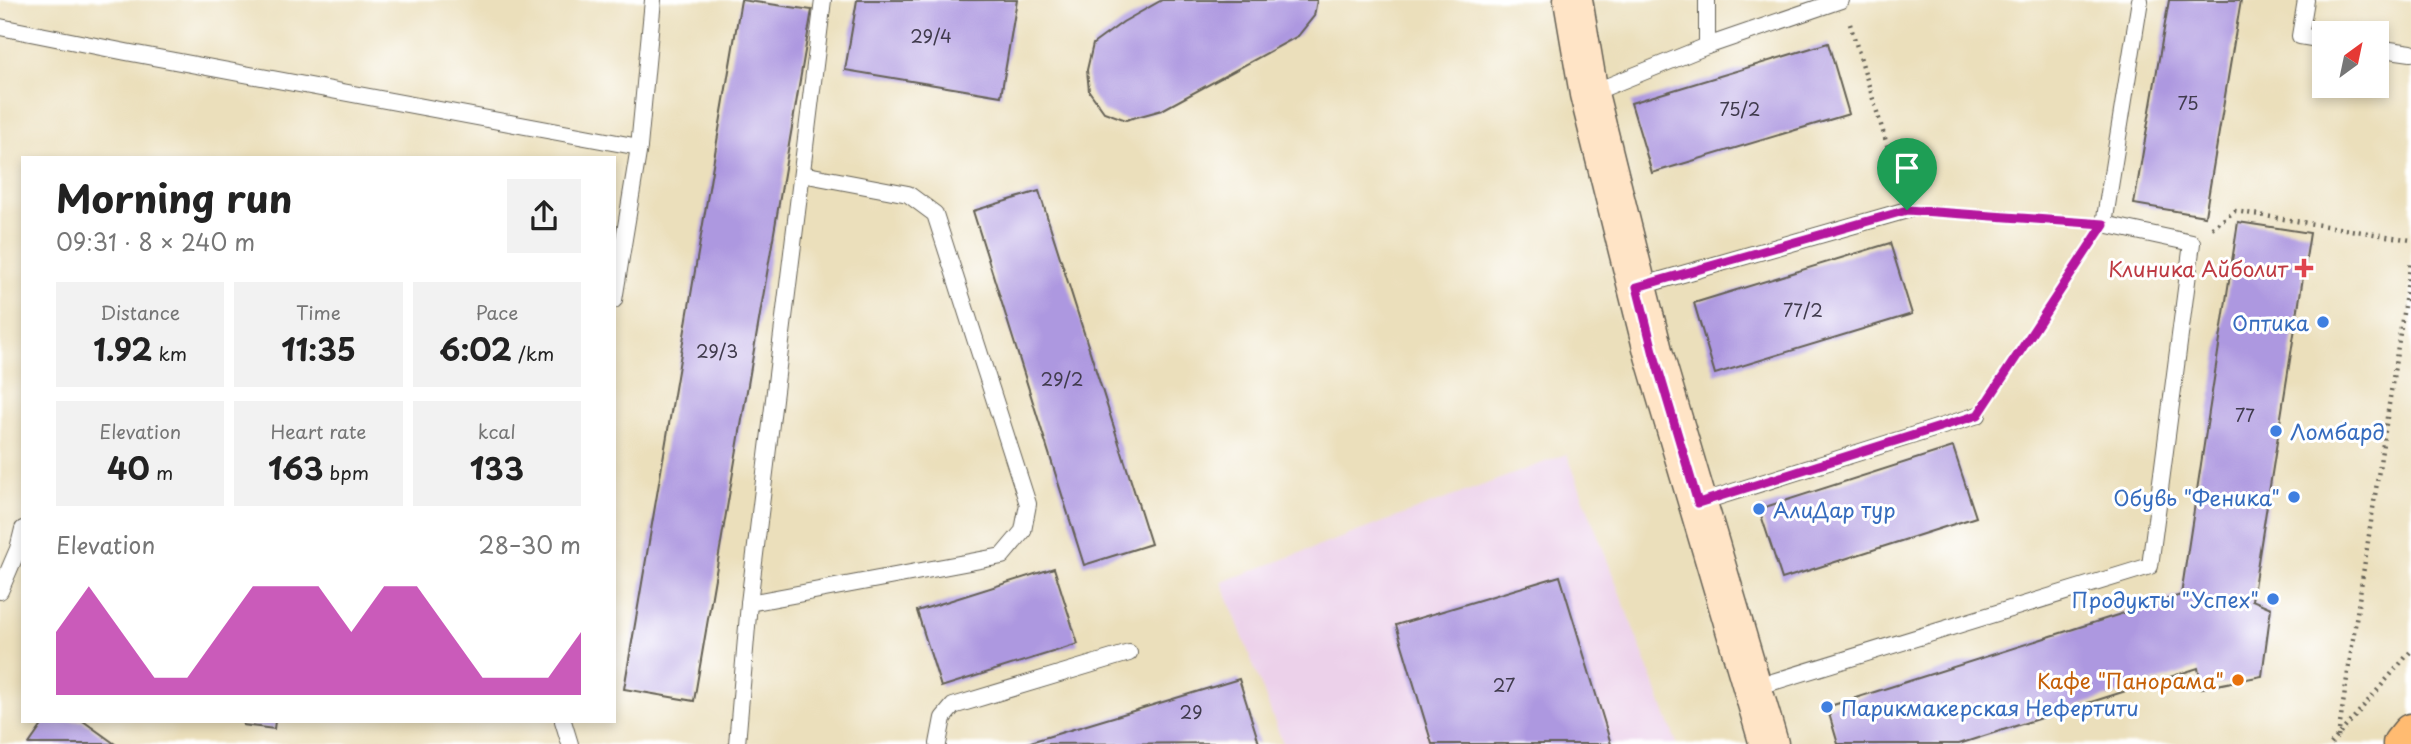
<!DOCTYPE html>
<html lang="en">
<head>
<meta charset="utf-8">
<style>
  :root { --surface:#fff; --page:#f2f2f2; --text:#222; --muted:#767676; --accent:#b5179e }
  body { margin:0; font-family:"Playpen Sans",sans-serif; background:var(--page); color:var(--text); height:100vh; display:flex; flex-direction:column; font-size:26px; white-space:nowrap }
  * { box-sizing:border-box; margin:0 }
  p { font-size:23px; color:var(--muted) }
  .icon { flex:none; width:38px; height:38px; fill:none; stroke:currentColor; stroke-width:2; stroke-linecap:round; stroke-linejoin:round }
  .map { position:relative; flex:1; overflow:hidden }
  .sheet { position:absolute; left:21px; top:156px; width:595px; height:567px; display:flex; flex-direction:column; background:var(--surface); border-radius:0px; box-shadow:0 4px 10px #0003 }
  .sheet>* { flex:none }
  .needle { width:46px; rotate:33deg }
  .tools { position:absolute; left:2312px; top:21px; display:grid; gap:14px }
  .tools a { display:grid; place-items:center; width:77px; height:77px; border-radius:0px; background:var(--surface); box-shadow:0 4px 10px #0003; font-size:35px }
  .pin { position:absolute; display:grid; place-items:center; width:60px; height:60px; color:#fff; margin:-72px -30px; border-radius:50% 50% 50% 0; rotate:-45deg; box-shadow:0 0 7px #0007 }
  .pin .icon { rotate:45deg }
  .round { display:grid; place-items:center; flex:none; width:74px; height:74px; border-radius:0px; background:var(--page) }
  .head { display:flex; align-items:center; justify-content:space-between; height:119px; padding:0 35px }
  h1 { font-size:38px; font-weight:700; line-height:52px }
  .metrics { display:grid; grid-template-columns:repeat(3,1fr); gap:10px; height:119px; padding:7px 35px }
  .metrics div { display:grid; align-content:center; border-radius:0px; background:var(--page); text-align:center }
  .metrics b { font-size:30px; font-weight:700 }
  .metrics small { font-size:19px; font-weight:400 }
  .metrics p { font-size:19px }
  .chart { height:196px; padding:14px 35px }
  .chart p { display:flex; justify-content:space-between }
  .chart svg { width:100%; height:126px; margin-top:7px; fill:var(--accent); opacity:.7 }
  .map>svg:first-child { display:block }
  .built { fill:#ecd1ea }
  .building { fill:#ad98e0 }
  .lines { fill:none; stroke-linecap:round; stroke-linejoin:round }
  .service-casing { stroke:#646054; stroke-width:18 }
  .secondary-casing { stroke:#646054; stroke-width:41 }
  .primary-casing { stroke:#646054; stroke-width:41 }
  .path { stroke:#646054; stroke-width:4.5; stroke-dasharray:2 5; stroke-linecap:butt }
  .service { stroke:#fff; stroke-width:16 }
  .secondary { stroke:#ffe4c6; stroke-width:38 }
  .primary { stroke:#ffbb71; stroke-width:38 }
  .route-casing { stroke:#fff; stroke-width:14 }
  .route { stroke:#b5179e; stroke-width:9 }
  .health-dot { fill:#e0444e; stroke:#fff; stroke-width:2.5 }
  .shop-dot { fill:#3f7fe0; stroke:#fff; stroke-width:2.5 }
  .food-dot { fill:#e8710a; stroke:#fff; stroke-width:2.5 }
  .labels { text-anchor:middle; dominant-baseline:central; stroke-width:6; stroke-linejoin:round; paint-order:stroke }
  .number-label { font-size:18px; fill:#403b4d }
  .health-label { font-size:21px; fill:#be3a42; stroke:#fff; text-anchor:end }
  .shop-label { font-size:21px; fill:#366cbe; stroke:#fff; text-anchor:end }
  .food-label { font-size:21px; fill:#c56008; stroke:#fff; text-anchor:end }
</style>
</head>
<body>
<div class="map">
<svg width="2411" height="744" viewBox="0 0 2411 744">
  <rect width="100%" height="100%" fill="#fff"/>
  <filter id="ink" filterUnits="userSpaceOnUse"><feTurbulence type="fractalNoise" baseFrequency=".0143" numOctaves="2"/><feDisplacementMap in="SourceGraphic" scale="14" xChannelSelector="R" yChannelSelector="G"/><feConvolveMatrix kernelMatrix="1 2 1 2 8 2 1 2 1" color-interpolation-filters="sRGB"/></filter>
  <filter id="wash" filterUnits="userSpaceOnUse"><feTurbulence type="fractalNoise" baseFrequency=".00686" numOctaves="4" result="noise"/><feDisplacementMap in="SourceGraphic" scale="28" xChannelSelector="R" yChannelSelector="G"/><feGaussianBlur stdDeviation="1.57" result="paint"/><feColorMatrix in="noise" values="0 0 0 0 0 0 0 0 0 0 0 0 0 0 0 0 0 1.4 0 .05"/><feComposite in="paint" operator="in"/></filter>
  <g filter="url(#wash)">
    <rect width="100%" height="100%" fill="#ebdfbb"/>
    <polygon class="built" points="1567,454 1677,744 1283,744 1222,582"/>
    <g id="blocks">
      <g class="building">
        <polygon points="741,0 812,10 694,701 624,689"/>
        <polygon points="857,0 1017,0 1001,96 845,70"/>
        <polygon points="1162,0 1317,0 1314,16 1298,36 1162,110 1126,120 1104,112 1089,91 1087,70 1093,44 1123,22"/>
        <polygon points="2169,0 2241,0 2205,216 2134,204"/>
        <polygon points="1828,43 1849,114 1652,173 1631,103"/>
        <polygon points="1039,191 1151,544 1084,565 973,211"/>
        <polygon points="2238,222 2310,233 2252,600 2271,608 2262,676 2202,688 2198,668 1959,744 1838,744 1827,707 2181,595"/>
        <polygon points="1890,243 1912,314 1715,374 1694,303"/>
        <polygon points="1953,447 1976,517 1782,579 1759,509"/>
        <polygon points="1054,568 1078,644 941,687 917,611"/>
        <polygon points="1560,576 1611,744 1432,744 1396,625"/>
        <polygon points="1239,679 1259,743 1027,744 1027,743"/>
        <polygon points="45,721 83,721 115,744 29,744"/>
        <polygon points="243,721 275,721 274,729 243,725"/>
      </g>
    </g>
  </g>
  <g filter="url(#ink)">
    <use href="#blocks" fill-opacity="0" stroke="#646054" stroke-width="2"/>
    <g class="lines">
      <defs>
        <g id="service">
          <polyline points="1707,0 1707,46 1841,0"/>
          <polyline points="2306,0 2300,36 2324,40"/>
          <polyline points="0,27 126,52 639,147"/>
          <polyline points="2376,48 2411,53"/>
          <polyline points="1589,94 1707,46"/>
          <polyline points="1637,287 1907,210"/>
          <polyline points="614,300 639,147 653,0"/>
          <polyline points="1698,503 1978,415"/>
          <polyline points="0,591 18,549 23,529"/>
          <polyline points="749,603 1002,556 1023,531 1028,504 935,214 908,194 802,174"/>
          <polyline points="1753,688 2150,566 2192,243 2104,224 2140,0"/>
          <polyline points="563,721 570,744"/>
          <polyline points="737,744 749,603 823,0"/>
          <polyline points="938,744 943,718 953,706 1129,653"/>
        </g>
        <polyline id="secondary" points="1573,0 1589,94 1654,355 1769,744"/>
        <polyline id="primary" points="2402,744 2411,733"/>
      </defs>
      <use href="#service" class="service-casing"/>
      <use href="#secondary" class="secondary-casing"/>
      <use href="#primary" class="primary-casing"/>
      <g class="path">
        <polyline points="1850,24 1900,187"/>
        <polyline points="1929,212 2081,222"/>
        <polyline points="2212,228 2235,211 2411,240"/>
        <polyline points="1992,394 2091,244"/>
        <polyline points="2338,737 2411,261"/>
        <polyline points="2331,744 2411,651"/>
      </g>
      <use href="#service" class="service"/>
      <use href="#secondary" class="secondary"/>
      <use href="#primary" class="primary"/>
    </g>
  </g>
  <g class="lines" filter="url(#ink)">
    <defs>
      <polygon id="route" points="1907,210 2104,224 1978,415 1698,503 1654,355 1637,287"/>
    </defs>
    <use href="#route" class="route-casing"/>
    <use href="#route" class="route"/>
  </g>
  <path class="health-dot" d="M2300.5 257.5h7v7h7v7h-7v7h-7v-7h-7v-7h7z"/>
  <g class="shop-dot">
    <circle cx="2323" cy="322" r="7"/>
    <circle cx="2276" cy="431" r="7"/>
    <circle cx="2294" cy="497" r="7"/>
    <circle cx="1759" cy="509" r="7"/>
    <circle cx="2273" cy="599" r="7"/>
    <circle cx="1827" cy="707" r="7"/>
  </g>
  <circle class="food-dot" cx="2238" cy="680" r="7"/>
  <g class="labels">
    <g class="number-label">
      <text x="931" y="35">29/4</text>
      <text x="2188" y="102">75</text>
      <text x="1740" y="108">75/2</text>
      <text x="1803" y="309">77/2</text>
      <text x="717" y="350">29/3</text>
      <text x="1062" y="378">29/2</text>
      <text x="2245" y="414">77</text>
      <text x="1504" y="684">27</text>
      <text x="1191" y="711">29</text>
    </g>
    <g class="health-label">
      <text x="2288" y="268">Клиника Айболит</text>
    </g>
    <g class="shop-label">
      <text x="2309" y="322">Оптика</text>
      <text x="2290" y="431" text-anchor="start">Ломбард</text>
      <text x="2280" y="497">Обувь "Феника"</text>
      <text x="1773" y="509" text-anchor="start">АлиДар тур</text>
      <text x="2259" y="599">Продукты "Успех"</text>
      <text x="1841" y="707" text-anchor="start">Парикмакерская Нефертити</text>
    </g>
    <g class="food-label">
      <text x="2224" y="680">Кафе "Панорама"</text>
    </g>
  </g>
</svg>
<div class="tools">
<a><svg class="needle" viewBox="-14 -14 28 28"><path d="M0-13l5 13h-10z" fill="#e53935"/><path d="M0 13l5-13h-10z" fill="#767676"/></svg></a>
</div>
<div class="pin" style="left:1907px;top:210px;background:#1e9e55"><svg class="icon" aria-label="arrive" viewBox="0 0 24 24"><path d="M6 21V4h12l-3 4 3 4H6"/></svg></div>
<section class="sheet">
<div class="head"><div><h1>Morning run</h1><p>09:31 · 8 × 240 m</p></div><a class="round"><svg class="icon" aria-label="share" viewBox="0 0 24 24"><path d="M12 15V3M7 8l5-5 5 5M5 13v7h14v-7"/></svg></a></div>
<div class="metrics">
<div><p>Distance</p><b>1.92<small> km</small></b></div>
<div><p>Time</p><b>11:35</b></div>
<div><p>Pace</p><b>6:02<small> /km</small></b></div>
</div>
<div class="metrics">
<div><p>Elevation</p><b>40<small> m</small></b></div>
<div><p>Heart rate</p><b>163<small> bpm</small></b></div>
<div><p>kcal</p><b>133</b></div>
</div>
<div class="chart"><p><span>Elevation</span>28–30 m</p>
<svg viewBox="0 0 160 44" preserveAspectRatio="none"><path d="M0 44V22L10 6L20 22L30 38L40 38L50 22L60 6L70 6L80 6L90 22L100 6L110 6L120 22L130 38L140 38L150 38L160 22V44z"/></svg>
</div>
</section>
</div>
</body>
</html>
